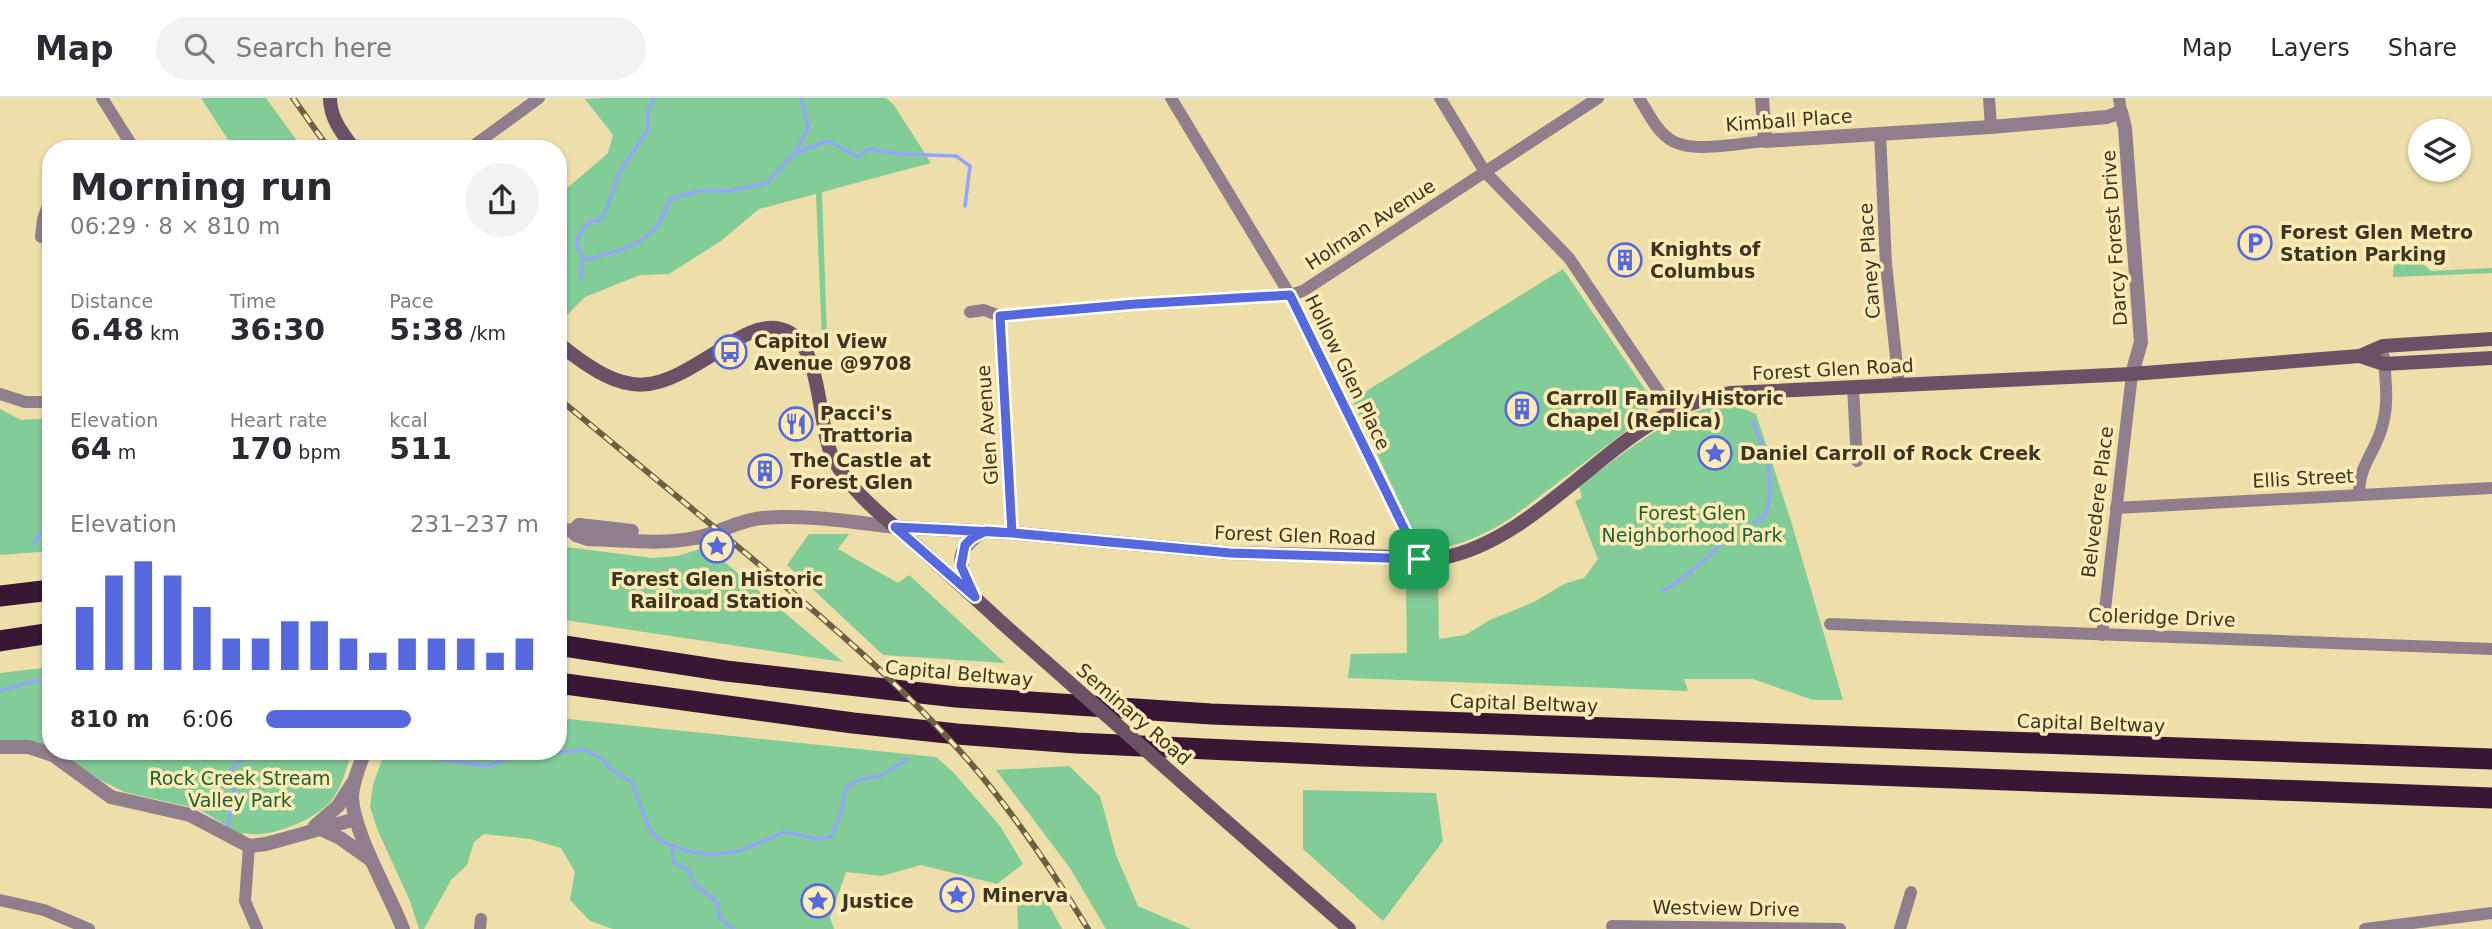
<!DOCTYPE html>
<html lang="en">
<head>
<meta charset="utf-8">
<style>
  :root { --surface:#fff; --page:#f2f2f3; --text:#2b2b33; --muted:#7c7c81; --line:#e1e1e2; --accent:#5568de }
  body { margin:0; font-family:"DejaVu Sans",sans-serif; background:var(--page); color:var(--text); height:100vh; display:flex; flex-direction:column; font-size:26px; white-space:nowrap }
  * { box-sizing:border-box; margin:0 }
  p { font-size:23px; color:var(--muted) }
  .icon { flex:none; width:38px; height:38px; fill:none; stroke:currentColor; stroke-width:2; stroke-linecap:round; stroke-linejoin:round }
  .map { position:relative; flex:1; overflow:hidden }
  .details { position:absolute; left:42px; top:42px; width:525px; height:620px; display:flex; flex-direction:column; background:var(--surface); border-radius:28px; box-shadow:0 2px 5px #0004 }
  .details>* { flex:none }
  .tools { position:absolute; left:2408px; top:21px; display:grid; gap:14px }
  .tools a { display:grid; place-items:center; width:63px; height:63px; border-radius:50%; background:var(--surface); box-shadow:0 2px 5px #0004; font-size:35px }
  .pin { position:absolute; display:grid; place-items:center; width:60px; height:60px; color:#fff; margin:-30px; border-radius:14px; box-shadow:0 4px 10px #0006 }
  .round { display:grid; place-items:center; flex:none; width:74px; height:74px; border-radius:37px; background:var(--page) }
  .summary { display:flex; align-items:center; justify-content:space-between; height:119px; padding:0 28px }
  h1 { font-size:38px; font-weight:600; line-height:52px }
  .figures { display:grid; grid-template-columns:repeat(3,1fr); gap:10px; height:119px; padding:7px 28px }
  .figures div { display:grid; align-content:center }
  .figures b { font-size:30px; font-weight:600 }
  .figures small { font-size:19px; font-weight:400 }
  .figures p { font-size:19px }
  .chart { height:196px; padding:14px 28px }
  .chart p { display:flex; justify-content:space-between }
  .chart svg { width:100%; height:126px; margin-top:7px; stroke:var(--accent); stroke-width:6 }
  ul { padding:0 28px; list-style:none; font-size:23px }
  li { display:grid; grid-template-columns:112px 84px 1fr; align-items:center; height:52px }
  li i { height:18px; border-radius:9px; background:var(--accent) }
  header { display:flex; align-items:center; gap:42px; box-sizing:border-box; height:98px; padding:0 35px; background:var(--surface); border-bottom:2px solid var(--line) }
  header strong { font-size:33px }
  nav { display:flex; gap:38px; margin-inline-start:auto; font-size:24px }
  .search { width:490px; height:63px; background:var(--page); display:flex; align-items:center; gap:18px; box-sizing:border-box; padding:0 24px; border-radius:38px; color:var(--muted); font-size:26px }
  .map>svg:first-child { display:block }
  .green { fill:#82cc98 }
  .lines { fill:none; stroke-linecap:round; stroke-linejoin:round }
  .stream { stroke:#92a6fc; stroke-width:3.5 }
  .minor { stroke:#917e8d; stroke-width:12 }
  .tertiary { stroke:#917e8d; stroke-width:14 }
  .secondary { stroke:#6b5166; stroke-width:14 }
  .motorway { stroke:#391634; stroke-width:21 }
  .rail-casing { stroke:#6a6144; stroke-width:6 }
  .rail { stroke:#fcebb6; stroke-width:3.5; stroke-dasharray:10; stroke-linecap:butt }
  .secondary-bridge { stroke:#6b5166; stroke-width:14 }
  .route-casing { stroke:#fff; stroke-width:14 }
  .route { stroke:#5568de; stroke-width:9 }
  .labels { text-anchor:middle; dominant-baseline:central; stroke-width:7; stroke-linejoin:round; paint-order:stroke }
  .street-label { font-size:19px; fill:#3c3621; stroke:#fcebb6 }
  .poi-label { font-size:19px; font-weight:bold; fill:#3c3621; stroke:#fcebb6; text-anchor:start }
  .park-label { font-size:19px; fill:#1f6038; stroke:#fcebb6 }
</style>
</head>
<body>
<header>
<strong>Map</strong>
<div class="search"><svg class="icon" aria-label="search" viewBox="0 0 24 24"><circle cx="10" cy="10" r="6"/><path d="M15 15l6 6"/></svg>Search here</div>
<nav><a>Map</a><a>Layers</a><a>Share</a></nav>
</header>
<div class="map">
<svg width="2492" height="831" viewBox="0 0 2492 831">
  <rect width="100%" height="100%" fill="#eedea9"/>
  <g class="green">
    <polygon points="201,0 266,0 303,51 234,51"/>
    <polygon points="604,0 886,0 894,7 931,65 822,94 827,241 822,242 816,96 759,111 721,143 669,176 640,177 585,199 558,226 558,98 608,55 613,37 585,1"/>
    <path d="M2408,153L2431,173L2492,170V175L2393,179C2393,168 2395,156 2408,153Z"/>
    <path d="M1563,171L1653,303L1643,320L1511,420C1479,440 1461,447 1423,454L1352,302Z"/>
    <path d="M1717,307L1737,308L1756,316L1791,423L1843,602H1813L1753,581H1684L1688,593L1348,580L1351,556L1407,555L1406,482H1438L1439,541L1465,537L1490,522L1534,504L1564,486L1584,480L1598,461L1575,403L1582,400L1579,388C1623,356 1664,320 1717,307Z"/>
    <polygon points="0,311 21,322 51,320 51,453 0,457"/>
    <polygon points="809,436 849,436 838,451 898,485 909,477 1005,565 883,557 787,467"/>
    <polygon points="558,448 653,460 677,458 707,449 843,564 558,521"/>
    <path d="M51,569V650C33,644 19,639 0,644V575Z"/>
    <polygon points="558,620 936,659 953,674 1000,728 1023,766 997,786 921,767 882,778 846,774 830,820 834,831 613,831 590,823 570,802 575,774 561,750 530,741 484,736 474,744 467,767 451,782 424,831 419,831 410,803 378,733 370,709 373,687 385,653 558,653"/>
    <path d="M57,653H352C347,669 343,685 334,699C321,720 268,742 245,735L241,737L199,711L124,694L100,682Z"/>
    <polygon points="1069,668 1100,698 1116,757 1138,808 1191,831 1106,831 1070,770 996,672"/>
    <polygon points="1303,692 1436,695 1443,743 1383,823 1303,751"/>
    <polygon points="1039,789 1062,831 1018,831 1017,798"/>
  </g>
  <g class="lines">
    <g class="stream">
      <polyline points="795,55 828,43 858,59 868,51 902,56 956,58 970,68 965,108"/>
      <path d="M583,162C610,156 639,150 658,127C663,120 666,109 670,101L698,93H729L767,85L794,56L808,31L801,0"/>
      <polyline points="581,180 583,162 576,142 589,123 599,123 606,113 620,73 648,32 648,13 654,0"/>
      <path d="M1753,324C1766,356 1778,386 1764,419L1754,424"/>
      <polyline points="34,446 51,417"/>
      <path d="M1663,493C1681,483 1697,469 1712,455C1719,448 1723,441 1733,439"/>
      <polyline points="0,593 34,583 51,583"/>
      <polyline points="190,653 208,660 235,653"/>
      <polyline points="382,653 487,668 504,662 517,653"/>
      <polyline points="528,653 540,656 585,652 600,659 613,673 632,684 649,730 660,743 684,752 711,757 740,753 784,734 817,741 831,739 841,715 846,690 858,682 880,678 908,661"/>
      <polyline points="227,731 234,695 232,671 242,661 240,653"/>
      <polyline points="672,748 673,764 689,772 694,786 717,804 720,820 733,831"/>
    </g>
    <g class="minor">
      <polyline points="102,0 134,51"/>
      <polyline points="1171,0 1290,197 1419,461"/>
      <polyline points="1440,0 1485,74 1569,160 1672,313"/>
      <path d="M1639,0C1647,13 1655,30 1668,40C1688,57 1740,45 1765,43"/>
      <polyline points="1989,0 1991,29"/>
      <polyline points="2119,0 2121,14"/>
      <polyline points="1880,35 1886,166 1899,287"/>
      <polyline points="469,51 539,0"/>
      <polyline points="41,139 43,121 51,100"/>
      <polyline points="970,214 984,212 1000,218 1136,206 1290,197 1303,193 1598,0"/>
      <polyline points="1000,218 1012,435"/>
      <polyline points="1853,289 1857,363"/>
      <polyline points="0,296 25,304 51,304"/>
      <path d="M2359,397C2359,364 2377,354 2383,325C2389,303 2385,281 2384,259"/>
      <polyline points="2116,410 2492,390"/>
      <polyline points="1830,526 2492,551"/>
      <polyline points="2102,537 2132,276"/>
      <polyline points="249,748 245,803 257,831"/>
      <polyline points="0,802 44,812 89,831"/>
      <polyline points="1612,828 1840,831"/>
      <polyline points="480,831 481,821"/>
      <polyline points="1900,831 1911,794"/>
      <polyline points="2365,831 2492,815"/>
    </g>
    <g class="tertiary">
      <polyline points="1762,0 1765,43 1991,29 2107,19 2121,14 2125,30 2141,244 2132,276"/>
      <path d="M558,431L573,433L576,437L588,441C624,442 660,447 695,440C718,436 738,422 762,420C806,416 851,424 895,429"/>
      <polyline points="573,433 579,427 632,433"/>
      <polyline points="0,649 29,649 53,657 111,699 190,717 249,748 266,746 356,721"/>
      <path d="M365,653C360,667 352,684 352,700C354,736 389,795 403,831"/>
      <polyline points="315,728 338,708 352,686"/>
      <polyline points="318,730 340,740 371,762"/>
    </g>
    <g class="secondary">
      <path d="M330,0C330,20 342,35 354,51"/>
      <path d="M558,245C638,310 657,291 736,242C749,234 765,227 781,231C824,241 816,329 834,362C850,392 881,417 907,439C938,467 970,495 1001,524"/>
      <polyline points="2360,258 2384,266 2492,260"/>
      <path d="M895,429L1012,435L1230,455L1442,460C1529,443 1593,355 1669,315C1688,305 1710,300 1730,295L2132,276L2360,258L2383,248L2492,241"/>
      <path d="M971,492C957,466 956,448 984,434"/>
      <polyline points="1210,709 1349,831"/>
    </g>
    <g class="motorway">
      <polyline points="0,498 51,492"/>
      <polyline points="0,543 51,535"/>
      <polyline points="558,547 726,573 956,599 1211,616 2492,661"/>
      <polyline points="558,585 853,625 957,636 1076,645 1362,658 2492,700"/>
    </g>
    <defs>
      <g id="rail">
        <polyline points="293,0 329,51"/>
        <path d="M558,300C620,351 681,402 743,453C821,518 900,585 968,662C1013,714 1052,772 1088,831"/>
      </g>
    </defs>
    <use href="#rail" class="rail-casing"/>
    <use href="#rail" class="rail"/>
    <polyline class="secondary-bridge" points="1001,524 1210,709"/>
  </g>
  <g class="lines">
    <defs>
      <polyline id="route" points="1419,461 1230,455 1012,435 895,429 975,499 961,468 965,447 972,440 986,433 1012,435 1000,218 1136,206 1290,197 1419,461"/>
    </defs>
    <use href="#route" class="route-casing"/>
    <use href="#route" class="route"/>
  </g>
  <defs>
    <symbol id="parking-ring" viewBox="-11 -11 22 22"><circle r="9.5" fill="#fcebb6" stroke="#5568de" stroke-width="1.5"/><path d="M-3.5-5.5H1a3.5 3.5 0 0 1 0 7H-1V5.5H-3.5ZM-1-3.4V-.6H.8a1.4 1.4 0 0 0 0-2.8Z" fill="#5568de"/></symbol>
    <symbol id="building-ring" viewBox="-11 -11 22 22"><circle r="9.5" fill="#fcebb6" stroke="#5568de" stroke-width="1.5"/><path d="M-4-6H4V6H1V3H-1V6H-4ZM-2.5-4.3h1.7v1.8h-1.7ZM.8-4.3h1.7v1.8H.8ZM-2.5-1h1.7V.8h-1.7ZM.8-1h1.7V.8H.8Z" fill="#5568de"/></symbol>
    <symbol id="bus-ring" viewBox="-11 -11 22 22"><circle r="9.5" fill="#fcebb6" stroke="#5568de" stroke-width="1.5"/><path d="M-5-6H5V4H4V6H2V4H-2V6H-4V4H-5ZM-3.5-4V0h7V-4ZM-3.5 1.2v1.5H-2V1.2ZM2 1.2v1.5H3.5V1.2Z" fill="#5568de"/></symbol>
    <symbol id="restaurant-ring" viewBox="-11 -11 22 22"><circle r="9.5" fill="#fcebb6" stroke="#5568de" stroke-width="1.5"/><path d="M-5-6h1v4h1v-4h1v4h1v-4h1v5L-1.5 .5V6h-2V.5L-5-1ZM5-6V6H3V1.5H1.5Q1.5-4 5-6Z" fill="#5568de"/></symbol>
    <symbol id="sight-ring" viewBox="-11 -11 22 22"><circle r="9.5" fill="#fcebb6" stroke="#5568de" stroke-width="1.5"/><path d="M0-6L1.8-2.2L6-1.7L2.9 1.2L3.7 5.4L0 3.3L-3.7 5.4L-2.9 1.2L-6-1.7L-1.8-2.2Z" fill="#5568de"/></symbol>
  </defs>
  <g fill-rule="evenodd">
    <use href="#parking-ring" x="2236" y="126" width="38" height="38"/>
    <use href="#building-ring" x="1606" y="143" width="38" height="38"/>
    <use href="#bus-ring" x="711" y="235" width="38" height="38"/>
    <use href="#building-ring" x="1503" y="292" width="38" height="38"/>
    <use href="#restaurant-ring" x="777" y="307" width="38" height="38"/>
    <use href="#sight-ring" x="1696" y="336" width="38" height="38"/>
    <use href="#building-ring" x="746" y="354" width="38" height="38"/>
    <use href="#sight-ring" x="698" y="429" width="38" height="38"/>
    <use href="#sight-ring" x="938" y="778" width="38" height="38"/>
    <use href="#sight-ring" x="799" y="784" width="38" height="38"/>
  </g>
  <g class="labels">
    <g class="street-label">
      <text transform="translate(1789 22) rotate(-4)">Kimball Place</text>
      <text transform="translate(1370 126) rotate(-33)">Holman Avenue</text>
      <text transform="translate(2114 140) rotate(-94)">Darcy Forest Drive</text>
      <text transform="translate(1869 163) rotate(-94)">Caney Place</text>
      <text transform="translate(1833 271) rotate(-3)">Forest Glen Road</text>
      <text transform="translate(1348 274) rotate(64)">Hollow Glen Place</text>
      <text transform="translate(987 327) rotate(-94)">Glen Avenue</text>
      <text transform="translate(2303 380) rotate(-3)">Ellis Street</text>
      <text transform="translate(2097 404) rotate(-83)">Belvedere Place</text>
      <text transform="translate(1295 437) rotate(2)">Forest Glen Road</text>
      <text transform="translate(2162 519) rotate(2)">Coleridge Drive</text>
      <text transform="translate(959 575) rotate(5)">Capital Beltway</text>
      <text transform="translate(1524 605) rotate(2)">Capital Beltway</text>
      <text transform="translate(1134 616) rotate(41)">Seminary Road</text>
      <text transform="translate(2091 625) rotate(2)">Capital Beltway</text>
      <text transform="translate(1726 810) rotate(1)">Westview Drive</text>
    </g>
    <g class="poi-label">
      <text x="2280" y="134">Forest Glen Metro<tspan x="2280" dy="22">Station Parking</tspan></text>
      <text x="1650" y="151">Knights of<tspan x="1650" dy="22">Columbus</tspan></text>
      <text x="754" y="243">Capitol View<tspan x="754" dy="22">Avenue @9708</tspan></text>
      <text x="1546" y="300">Carroll Family Historic<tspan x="1546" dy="22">Chapel (Replica)</tspan></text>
      <text x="820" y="315">Pacci's<tspan x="820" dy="22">Trattoria</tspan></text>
      <text x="1740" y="355">Daniel Carroll of Rock Creek</text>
      <text x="790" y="362">The Castle at<tspan x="790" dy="22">Forest Glen</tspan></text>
      <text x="717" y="481" text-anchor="middle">Forest Glen Historic<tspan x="717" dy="22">Railroad Station</tspan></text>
      <text x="982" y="797">Minerva</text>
      <text x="842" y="803">Justice</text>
    </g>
    <g class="park-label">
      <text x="1692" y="415">Forest Glen<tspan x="1692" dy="22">Neighborhood Park</tspan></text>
      <text x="240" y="680">Rock Creek Stream<tspan x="240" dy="22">Valley Park</tspan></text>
    </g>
  </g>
</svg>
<div class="tools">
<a><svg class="icon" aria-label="layers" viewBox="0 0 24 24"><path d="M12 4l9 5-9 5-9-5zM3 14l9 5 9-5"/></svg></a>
</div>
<div class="pin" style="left:1419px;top:461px;background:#1e9e55"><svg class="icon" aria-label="arrive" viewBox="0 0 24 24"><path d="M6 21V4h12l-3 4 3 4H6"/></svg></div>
<section class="details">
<div class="summary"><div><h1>Morning run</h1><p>06:29 · 8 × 810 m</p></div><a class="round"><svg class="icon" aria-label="share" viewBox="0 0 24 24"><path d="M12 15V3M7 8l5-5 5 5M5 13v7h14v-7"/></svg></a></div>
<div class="figures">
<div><p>Distance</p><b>6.48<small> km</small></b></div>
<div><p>Time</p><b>36:30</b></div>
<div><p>Pace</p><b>5:38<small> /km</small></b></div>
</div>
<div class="figures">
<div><p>Elevation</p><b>64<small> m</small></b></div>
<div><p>Heart rate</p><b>170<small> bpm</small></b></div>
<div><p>kcal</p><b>511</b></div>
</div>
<div class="chart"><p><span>Elevation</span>231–237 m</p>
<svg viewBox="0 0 160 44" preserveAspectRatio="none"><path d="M5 44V22M15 44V11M25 44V6M35 44V11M45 44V22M55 44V33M65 44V33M75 44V27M85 44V27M95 44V33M105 44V38M115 44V33M125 44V33M135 44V33M145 44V38M155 44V33"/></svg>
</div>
<ul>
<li><b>810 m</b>6:06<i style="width:53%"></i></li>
</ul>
</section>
</div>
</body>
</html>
